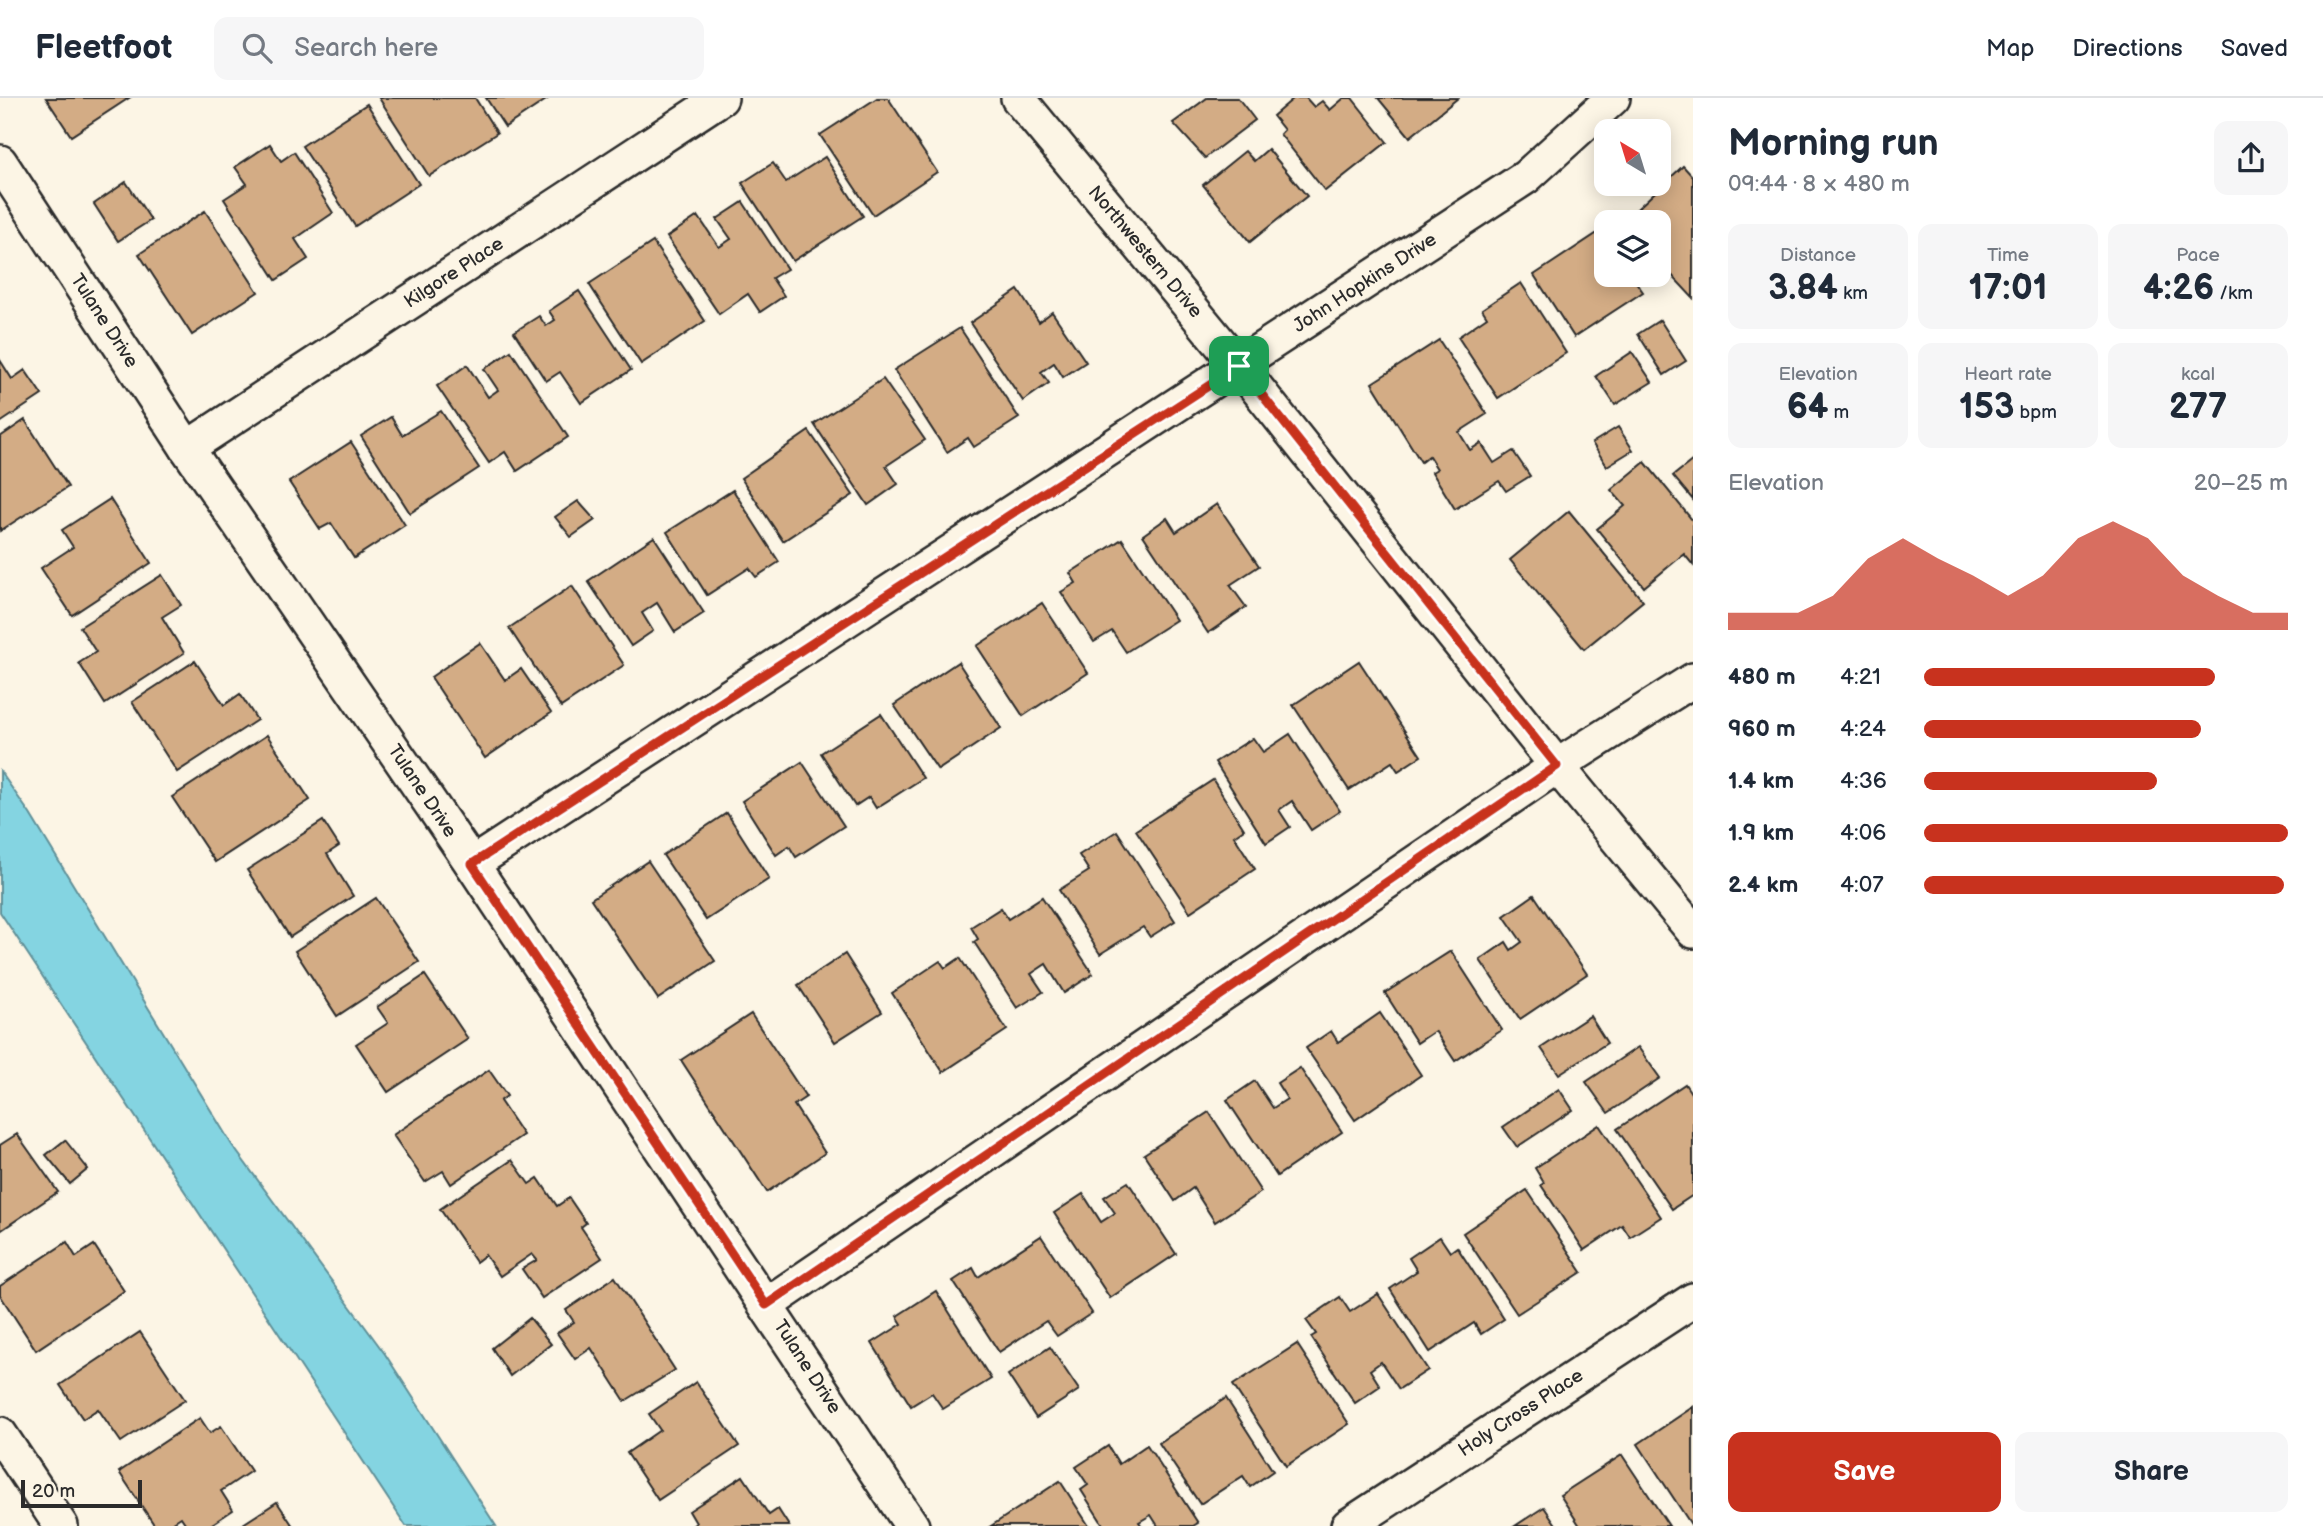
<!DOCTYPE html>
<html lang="en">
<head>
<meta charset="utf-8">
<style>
  :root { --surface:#fff; --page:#f6f6f7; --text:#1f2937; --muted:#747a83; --line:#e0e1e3; --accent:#c8321e }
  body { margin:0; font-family:"Balsamiq Sans",sans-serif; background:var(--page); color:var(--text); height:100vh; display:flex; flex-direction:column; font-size:26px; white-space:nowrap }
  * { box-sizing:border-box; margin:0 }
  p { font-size:23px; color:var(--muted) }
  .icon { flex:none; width:38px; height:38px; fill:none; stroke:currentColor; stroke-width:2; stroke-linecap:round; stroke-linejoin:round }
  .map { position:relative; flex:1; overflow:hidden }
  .drawer { display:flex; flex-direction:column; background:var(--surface); width:630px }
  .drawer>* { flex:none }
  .needle { width:46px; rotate:322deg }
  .buttons { position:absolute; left:1594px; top:21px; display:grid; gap:14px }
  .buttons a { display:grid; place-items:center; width:77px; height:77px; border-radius:14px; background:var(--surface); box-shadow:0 4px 18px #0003; font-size:35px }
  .scale { position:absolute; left:21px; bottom:18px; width:121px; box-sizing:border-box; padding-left:7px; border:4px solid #2b2b2b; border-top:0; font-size:19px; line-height:24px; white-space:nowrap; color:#2b2b2b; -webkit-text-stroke:5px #fcf5e5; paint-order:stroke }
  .pin { position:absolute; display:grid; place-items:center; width:60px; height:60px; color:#fff; margin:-30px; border-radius:14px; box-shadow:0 4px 10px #0006 }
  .round { display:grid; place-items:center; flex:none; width:74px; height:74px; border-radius:14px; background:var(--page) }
  .summary { display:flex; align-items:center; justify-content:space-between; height:119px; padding:0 35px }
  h1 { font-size:38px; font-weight:800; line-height:52px }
  .metrics { display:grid; grid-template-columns:repeat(3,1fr); gap:10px; height:119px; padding:7px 35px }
  .metrics div { display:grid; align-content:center; border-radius:14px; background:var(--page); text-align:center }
  .metrics b { font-size:35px; font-weight:800 }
  .metrics small { font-size:19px; font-weight:400 }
  .metrics p { font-size:19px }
  .chart { height:196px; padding:14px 35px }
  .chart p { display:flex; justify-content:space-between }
  .chart svg { width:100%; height:126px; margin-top:7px; fill:var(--accent); opacity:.7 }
  .button { display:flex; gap:14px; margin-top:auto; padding:14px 35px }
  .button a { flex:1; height:80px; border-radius:14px; background:var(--accent); color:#fff; font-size:28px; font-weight:800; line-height:80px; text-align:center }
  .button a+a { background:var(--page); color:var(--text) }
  ul { padding:0 35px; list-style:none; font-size:23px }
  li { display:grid; grid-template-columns:112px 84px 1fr; align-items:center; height:52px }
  li i { height:18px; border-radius:9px; background:var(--accent) }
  header { display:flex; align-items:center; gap:42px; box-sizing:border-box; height:98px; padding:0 35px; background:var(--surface); border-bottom:2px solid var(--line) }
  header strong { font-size:33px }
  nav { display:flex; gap:38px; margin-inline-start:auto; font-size:24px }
  .search { width:490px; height:63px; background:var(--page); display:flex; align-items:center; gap:18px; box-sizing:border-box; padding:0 24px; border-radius:14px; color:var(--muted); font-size:26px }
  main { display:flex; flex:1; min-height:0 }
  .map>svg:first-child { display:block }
  .water { fill:#84d4e1; stroke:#609098; stroke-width:2 }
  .building { fill:#d3ac85; stroke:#2b2b2b; stroke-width:2 }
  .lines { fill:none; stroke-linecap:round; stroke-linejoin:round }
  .street-casing { stroke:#2b2b2b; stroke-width:38 }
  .street { stroke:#fcf5e5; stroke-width:33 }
  .route-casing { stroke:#fff; stroke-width:14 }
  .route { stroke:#c8321e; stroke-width:9 }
  .labels { text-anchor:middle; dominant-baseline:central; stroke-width:7; stroke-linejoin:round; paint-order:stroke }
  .street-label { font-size:19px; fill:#2b2b2b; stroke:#fcf5e5 }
</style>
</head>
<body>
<header>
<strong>Fleetfoot</strong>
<div class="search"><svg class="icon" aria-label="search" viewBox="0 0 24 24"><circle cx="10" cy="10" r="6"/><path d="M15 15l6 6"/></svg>Search here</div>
<nav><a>Map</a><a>Directions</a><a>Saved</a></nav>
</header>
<main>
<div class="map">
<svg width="1693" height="1428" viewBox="0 0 1693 1428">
  <rect width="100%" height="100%" fill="#fcf5e5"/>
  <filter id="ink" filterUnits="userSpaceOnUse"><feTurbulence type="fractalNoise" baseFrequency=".0143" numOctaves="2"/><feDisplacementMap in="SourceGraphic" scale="14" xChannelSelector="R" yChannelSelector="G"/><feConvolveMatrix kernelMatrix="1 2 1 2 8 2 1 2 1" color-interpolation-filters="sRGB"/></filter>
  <g filter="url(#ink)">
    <polygon class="water" points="0,673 30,716 232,1047 385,1256 496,1428 406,1428 0,814"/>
    <g class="building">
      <polygon points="46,0 129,0 71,38"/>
      <polygon points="379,0 475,0 497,35 429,78"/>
      <polygon points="486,0 549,0 505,29"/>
      <polygon points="877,0 888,0 937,74 873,117 820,37"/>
      <polygon points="1207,0 1238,0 1255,22 1205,60 1173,25"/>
      <polygon points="1294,0 1306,0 1314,9 1322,3 1330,12 1344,0 1352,0 1387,44 1325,93 1280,36 1284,32 1273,18"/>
      <polygon points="1378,0 1458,0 1410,39"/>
      <polygon points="367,6 419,86 355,128 302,48"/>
      <polygon points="270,46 281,63 294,54 333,115 295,141 308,161 276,182 224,101 247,86 235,69"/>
      <polygon points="1268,51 1307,98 1250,144 1203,87 1245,53 1254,63"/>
      <polygon points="825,59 863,118 793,163 742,85 773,65 786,84"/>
      <polygon points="1683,68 1693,79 1693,200 1667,172 1655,184 1649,177 1659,177 1659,124 1623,124"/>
      <polygon points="126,84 151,122 118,143 94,106"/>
      <polygon points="743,104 787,171 772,180 784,198 760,214 748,196 719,216 667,139 698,118 719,149 731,141 717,121"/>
      <polygon points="205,113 258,194 192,237 139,156"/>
      <polygon points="1602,132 1606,139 1606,177 1631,177 1643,194 1574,239 1534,177"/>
      <polygon points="653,144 705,223 641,266 589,186"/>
      <polygon points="1521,185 1566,255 1498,300 1458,239 1487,219 1482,211"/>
      <polygon points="1018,192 1039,224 1052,214 1086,264 1063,279 1054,265 1041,274 1049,285 1023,303 970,225"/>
      <polygon points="579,193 631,272 581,305 560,274 546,283 514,234 539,218 546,228 555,222 549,213"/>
      <polygon points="1660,222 1686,263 1664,277 1638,236"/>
      <polygon points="960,230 1019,320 974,349 968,340 947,354 894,272"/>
      <polygon points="1439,242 1487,316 1459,334 1470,352 1481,345 1494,365 1513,353 1530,378 1506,393 1499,383 1455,411 1432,374 1437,371 1429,358 1421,364 1372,285"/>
      <polygon points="511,253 568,339 517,373 505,354 489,365 437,288 467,267 488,299 498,292 484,271"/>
      <polygon points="1632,254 1652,284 1615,307 1596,278"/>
      <polygon points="0,262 12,281 25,272 42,297 0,325"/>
      <polygon points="883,281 925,342 886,368 898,386 868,407 814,326"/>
      <polygon points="441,313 479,370 410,415 361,338 391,319 402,337"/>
      <polygon points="25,322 68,389 0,433 0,339"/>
      <polygon points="1618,329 1633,352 1607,368 1592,345"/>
      <polygon points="809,333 853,397 783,443 741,380"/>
      <polygon points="351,344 405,427 354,460 331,425 320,431 289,384"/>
      <polygon points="1693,362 1693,402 1673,378"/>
      <polygon points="1645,364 1693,423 1693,467 1684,456 1644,489 1597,431 1625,408 1611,392"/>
      <polygon points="733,392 779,464 756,479 749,470 707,497 667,434"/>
      <polygon points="110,401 151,465 72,517 41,470 73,449 62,432"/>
      <polygon points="578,403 595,422 571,439 555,419"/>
      <polygon points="1217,406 1259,468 1230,487 1246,509 1208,535 1143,437 1167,420 1176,434"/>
      <polygon points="1569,413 1643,503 1584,551 1510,462"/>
      <polygon points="654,439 704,515 675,534 657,505 642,515 653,533 631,548 588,483"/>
      <polygon points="1122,441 1176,522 1126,554 1112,533 1094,544 1061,494 1076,485 1070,475"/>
      <polygon points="162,477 181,507 162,519 184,555 105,606 79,565 96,554 80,529"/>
      <polygon points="572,488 624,567 561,609 509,530"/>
      <polygon points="1042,505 1088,575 1023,618 977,548"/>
      <polygon points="480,545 505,582 521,571 551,615 485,660 431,579"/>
      <polygon points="195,563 224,607 240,596 257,622 177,674 132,604"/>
      <polygon points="1359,563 1421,658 1398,673 1392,664 1349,692 1293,607"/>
      <polygon points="958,564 1001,630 938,672 894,607"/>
      <polygon points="881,616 923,680 876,710 869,699 855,708 821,655"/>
      <polygon points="1290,636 1340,713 1311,732 1292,703 1279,712 1290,729 1266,745 1215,664 1253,640 1263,654"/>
      <polygon points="267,637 310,702 215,764 172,699"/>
      <polygon points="802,664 844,728 796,759 789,748 776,757 742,703"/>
      <polygon points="1213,682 1244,731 1234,738 1255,771 1190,814 1136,732"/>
      <polygon points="727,715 769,781 706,822 663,757"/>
      <polygon points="323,723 339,748 327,756 353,798 290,839 247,772"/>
      <polygon points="1117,733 1175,823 1150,839 1143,829 1100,856 1059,792 1089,773 1079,757"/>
      <polygon points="648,763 715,863 658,901 591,801"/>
      <polygon points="1534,797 1587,876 1520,921 1480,862 1506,844 1511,852 1522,844 1504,818"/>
      <polygon points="1042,799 1093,876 1064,895 1046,866 1031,876 1043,894 1017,910 974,844 978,841 971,829 1001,810 1008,821"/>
      <polygon points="376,800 419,864 337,918 295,853"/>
      <polygon points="1451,853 1502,932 1455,963 1435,933 1417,945 1385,895"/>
      <polygon points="845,856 882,914 835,944 798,887"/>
      <polygon points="960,860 1007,932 943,974 892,895 940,863 945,870"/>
      <polygon points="425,877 468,941 388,994 356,946 388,925 377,909"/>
      <polygon points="1380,915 1421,977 1355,1022 1306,950 1331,933 1338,944"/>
      <polygon points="751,916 806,999 794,1007 825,1055 767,1094 681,962"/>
      <polygon points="1590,918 1607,945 1559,976 1541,950"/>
      <polygon points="1638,949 1660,980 1608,1015 1586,984"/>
      <polygon points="1300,970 1342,1034 1277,1078 1227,1002 1255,983 1273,1010 1287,1001 1277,985"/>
      <polygon points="489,972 507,998 500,1003 523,1037 451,1086 443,1073 425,1084 393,1037"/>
      <polygon points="1685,986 1693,998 1693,1097 1672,1111 1617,1031"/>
      <polygon points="1559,991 1573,1012 1517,1049 1503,1029"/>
      <polygon points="1209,1014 1261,1094 1215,1124 1193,1090 1175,1103 1144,1056"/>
      <polygon points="1599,1027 1661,1119 1630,1139 1622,1127 1584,1152 1541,1087 1544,1085 1535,1070"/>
      <polygon points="17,1036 58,1094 0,1133 0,1047"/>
      <polygon points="65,1042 88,1071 70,1086 46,1057"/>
      <polygon points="512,1062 529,1086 538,1080 557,1108 569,1100 586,1125 581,1129 602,1160 542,1200 522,1171 537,1162 532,1156 500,1178 485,1157 476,1164 440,1111"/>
      <polygon points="1128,1084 1176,1156 1110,1200 1054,1115 1083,1096 1101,1124 1115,1115 1104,1099"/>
      <polygon points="1527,1092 1582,1174 1517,1216 1463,1135"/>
      <polygon points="1041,1138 1092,1215 1057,1238 1046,1223 999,1254 953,1183 973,1170 978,1179"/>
      <polygon points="1440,1139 1450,1154 1457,1149 1504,1221 1481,1236 1474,1225 1430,1254 1390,1191 1417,1173 1409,1160"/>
      <polygon points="67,1144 76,1159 94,1147 124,1193 36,1252 0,1197 0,1188"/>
      <polygon points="615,1179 675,1272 625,1303 591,1250 575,1261 557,1235 574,1224 566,1212"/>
      <polygon points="936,1193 991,1281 943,1311 932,1295 911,1308 872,1245 902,1226 897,1218"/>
      <polygon points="1378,1196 1428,1272 1399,1291 1381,1264 1370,1272 1380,1288 1355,1305 1311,1239 1316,1236 1306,1222 1340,1199 1350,1214"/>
      <polygon points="530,1220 551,1246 510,1278 492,1250"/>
      <polygon points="140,1234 185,1302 121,1344 98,1311 83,1321 60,1287"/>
      <polygon points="1297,1246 1349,1326 1286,1368 1233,1287"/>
      <polygon points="1050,1249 1079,1292 1036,1320 1008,1277"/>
      <polygon points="696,1284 739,1348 658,1402 627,1355 660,1332 649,1316"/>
      <polygon points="1226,1300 1273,1373 1250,1389 1243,1378 1200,1406 1159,1345"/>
      <polygon points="1693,1309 1693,1428 1692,1428 1638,1346"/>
      <polygon points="200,1320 210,1335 221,1328 251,1373 221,1393 233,1412 209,1428 187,1428 181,1419 167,1428 155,1428 119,1374"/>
      <polygon points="1147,1347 1198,1425 1193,1428 1158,1428 1151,1417 1139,1424 1142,1428 1104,1428 1081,1392 1088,1387 1076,1369 1108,1348 1119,1366"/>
      <polygon points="1622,1357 1669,1428 1580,1428 1560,1397"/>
      <polygon points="743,1378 769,1417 778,1411 789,1428 692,1428 696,1425 689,1413"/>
      <polygon points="1060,1383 1089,1428 991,1428"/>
      <polygon points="277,1404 293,1428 240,1428"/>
      <polygon points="1544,1409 1557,1428 1515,1428"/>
    </g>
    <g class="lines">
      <defs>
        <g id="street">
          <polyline points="1018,0 1239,268 1557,668 1693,833"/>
          <polyline points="0,64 187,350 472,766 912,1428"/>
          <polyline points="187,350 721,0"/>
          <polyline points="472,766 1526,79 1613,0"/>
          <polyline points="766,1207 1557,668 1693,582"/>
          <polyline points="0,1336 61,1428"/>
          <polyline points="1348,1428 1693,1202"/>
        </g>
      </defs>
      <use href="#street" class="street-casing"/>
      <use href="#street" class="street"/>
    </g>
  </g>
  <g class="lines" filter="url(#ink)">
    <defs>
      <polygon id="route" points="1239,268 1557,668 766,1207 472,766"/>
    </defs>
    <use href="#route" class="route-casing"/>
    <use href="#route" class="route"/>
  </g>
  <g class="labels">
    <g class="street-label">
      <text transform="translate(1145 154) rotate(50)">Northwestern Drive</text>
      <text transform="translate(454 175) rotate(-33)">Kilgore Place</text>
      <text transform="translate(1365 185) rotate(-33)">John Hopkins Drive</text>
      <text transform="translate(104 223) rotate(57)">Tulane Drive</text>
      <text transform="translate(422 693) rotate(56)">Tulane Drive</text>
      <text transform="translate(807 1269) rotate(57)">Tulane Drive</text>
      <text transform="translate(1521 1315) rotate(-33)">Holy Cross Place</text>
    </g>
  </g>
</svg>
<div class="buttons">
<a><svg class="needle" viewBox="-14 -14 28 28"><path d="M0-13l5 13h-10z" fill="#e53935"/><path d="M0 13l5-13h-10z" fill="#747a83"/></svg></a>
<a><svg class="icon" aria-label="layers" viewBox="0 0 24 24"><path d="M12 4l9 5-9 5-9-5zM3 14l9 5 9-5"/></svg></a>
</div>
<div class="scale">20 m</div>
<div class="pin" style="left:1239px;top:268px;background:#1e9e55"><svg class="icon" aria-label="arrive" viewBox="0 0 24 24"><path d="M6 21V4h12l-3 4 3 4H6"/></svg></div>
</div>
<section class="drawer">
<div class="summary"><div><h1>Morning run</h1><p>09:44 · 8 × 480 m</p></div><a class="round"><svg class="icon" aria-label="share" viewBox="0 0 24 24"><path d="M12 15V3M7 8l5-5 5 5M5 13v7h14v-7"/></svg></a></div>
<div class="metrics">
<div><p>Distance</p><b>3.84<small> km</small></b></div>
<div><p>Time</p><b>17:01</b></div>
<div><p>Pace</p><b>4:26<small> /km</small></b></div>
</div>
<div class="metrics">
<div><p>Elevation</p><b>64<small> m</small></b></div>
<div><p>Heart rate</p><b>153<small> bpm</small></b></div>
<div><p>kcal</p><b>277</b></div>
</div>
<div class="chart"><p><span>Elevation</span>20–25 m</p>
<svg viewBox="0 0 160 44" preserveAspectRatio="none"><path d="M0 44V38L10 38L20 38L30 32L40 19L50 12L60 19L70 25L80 32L90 25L100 12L110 6L120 12L130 25L140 32L150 38L160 38V44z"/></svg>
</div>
<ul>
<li><b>480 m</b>4:21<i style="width:80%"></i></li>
<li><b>960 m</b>4:24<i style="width:76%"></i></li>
<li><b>1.4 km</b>4:36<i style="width:64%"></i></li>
<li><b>1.9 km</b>4:06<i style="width:100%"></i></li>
<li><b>2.4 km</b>4:07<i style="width:99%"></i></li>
</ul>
<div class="button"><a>Save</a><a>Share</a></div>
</section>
</main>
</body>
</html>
